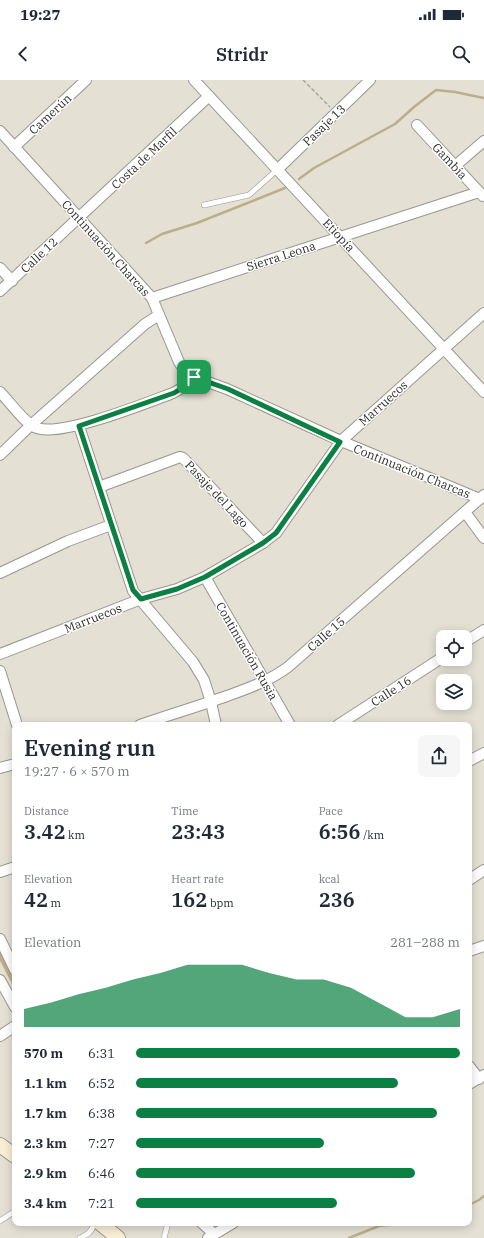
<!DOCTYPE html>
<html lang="en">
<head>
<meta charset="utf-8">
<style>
  :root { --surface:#fff; --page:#f6f6f7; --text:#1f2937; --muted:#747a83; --accent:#0b8043 }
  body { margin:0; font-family:"IBM Plex Serif",serif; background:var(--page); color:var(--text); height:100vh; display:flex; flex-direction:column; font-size:15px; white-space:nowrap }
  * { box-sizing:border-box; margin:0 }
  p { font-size:13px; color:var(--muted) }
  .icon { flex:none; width:22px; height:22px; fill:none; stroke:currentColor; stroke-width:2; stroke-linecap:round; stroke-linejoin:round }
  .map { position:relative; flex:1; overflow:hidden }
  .sheet { position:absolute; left:12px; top:642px; width:460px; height:504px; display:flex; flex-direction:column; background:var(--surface); border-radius:8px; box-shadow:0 2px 10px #0003 }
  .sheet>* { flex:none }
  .tools { position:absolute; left:436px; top:550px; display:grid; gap:8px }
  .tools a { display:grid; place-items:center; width:36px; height:36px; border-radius:8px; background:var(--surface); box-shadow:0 2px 10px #0003; font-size:20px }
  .pin { position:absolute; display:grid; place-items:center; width:34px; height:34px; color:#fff; margin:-17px; border-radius:8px; box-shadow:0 2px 6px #0006 }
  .round { display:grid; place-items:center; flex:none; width:42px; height:42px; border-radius:8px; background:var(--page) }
  .summary { display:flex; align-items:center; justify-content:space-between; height:68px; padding:0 12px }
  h1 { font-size:22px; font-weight:600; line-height:30px }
  .metrics { display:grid; grid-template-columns:repeat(3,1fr); gap:6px; height:68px; padding:4px 12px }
  .metrics div { display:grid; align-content:center }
  .metrics b { font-size:20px; font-weight:600 }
  .metrics small { font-size:11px; font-weight:400 }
  .metrics p { font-size:11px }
  .chart { height:112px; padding:8px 12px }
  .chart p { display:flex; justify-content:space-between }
  .chart svg { width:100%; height:72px; margin-top:4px; fill:var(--accent); opacity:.7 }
  ul { padding:0 12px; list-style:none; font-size:13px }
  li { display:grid; grid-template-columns:64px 48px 1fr; align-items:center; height:30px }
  li i { height:10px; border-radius:5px; background:var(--accent) }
  .status { display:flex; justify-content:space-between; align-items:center; height:28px; padding:0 20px; background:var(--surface); direction:ltr }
  .status svg { height:11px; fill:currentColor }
  header { display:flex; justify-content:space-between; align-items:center; height:52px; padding:0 12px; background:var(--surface); font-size:18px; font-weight:600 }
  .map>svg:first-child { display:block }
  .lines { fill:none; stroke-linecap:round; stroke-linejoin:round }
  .stream { stroke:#bbae8a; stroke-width:2.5 }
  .canal { stroke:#bbae8a; stroke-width:9 }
  .lane-casing { stroke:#9a968c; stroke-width:6 }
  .street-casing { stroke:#9a968c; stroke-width:12 }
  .secondary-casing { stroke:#9a968c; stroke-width:16 }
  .path { stroke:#a9a59c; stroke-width:1.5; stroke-dasharray:4 2; stroke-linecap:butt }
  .lane { stroke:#fff; stroke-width:5 }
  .street { stroke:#fff; stroke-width:10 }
  .secondary { stroke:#f7eed4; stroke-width:14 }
  .route-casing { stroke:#fff; stroke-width:8 }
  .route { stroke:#0b8043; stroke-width:5 }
  .labels { text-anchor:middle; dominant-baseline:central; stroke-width:3; stroke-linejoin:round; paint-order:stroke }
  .street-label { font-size:12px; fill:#302e2a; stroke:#fff }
</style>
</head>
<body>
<div class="status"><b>19:27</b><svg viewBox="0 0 49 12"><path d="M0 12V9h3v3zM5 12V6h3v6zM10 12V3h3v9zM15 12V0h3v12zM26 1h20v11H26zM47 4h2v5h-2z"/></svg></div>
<header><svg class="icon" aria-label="back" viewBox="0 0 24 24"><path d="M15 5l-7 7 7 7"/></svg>Stridr<svg class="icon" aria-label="search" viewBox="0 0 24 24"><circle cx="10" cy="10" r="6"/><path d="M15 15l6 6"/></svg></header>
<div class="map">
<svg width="484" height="1158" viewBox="0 0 484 1158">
  <rect width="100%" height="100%" fill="#e4e0d4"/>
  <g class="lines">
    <g class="stream">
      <polyline points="299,99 314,88 395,44 414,27 436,10 455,12 484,18"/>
      <polyline points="146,163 162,154 197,143 285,108"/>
      <polyline points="469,1125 479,1120 484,1116"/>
      <polyline points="349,1158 379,1146 407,1143"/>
    </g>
    <polyline class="canal" points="0,871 15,900"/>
    <defs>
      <g id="lane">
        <polyline points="204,125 249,115 278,89"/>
        <polyline points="0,1141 15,1131"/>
        <path d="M80,1158C88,1154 92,1152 94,1143"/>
        <polyline points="164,1158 168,1143"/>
      </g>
      <g id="street">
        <polyline points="194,0 484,312"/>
        <polyline points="417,45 483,116"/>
        <polyline points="0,51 152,218 179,282 185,291 194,297 227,309 341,361 480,419"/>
        <polyline points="14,67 86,0"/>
        <polyline points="455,86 484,61"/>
        <polyline points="278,89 370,0"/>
        <polyline points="0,188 12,201"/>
        <polyline points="0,211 209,16"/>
        <polyline points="152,218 479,112"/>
        <path d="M0,312C9,321 26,345 37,348C62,357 146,323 173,313L182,308L194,297"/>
        <polyline points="79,346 133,511 193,582 204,600 211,622 216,645"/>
        <polyline points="0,375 31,345 145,244 159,235"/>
        <polyline points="99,407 180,377 183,378 263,463"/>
        <polyline points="465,432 484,458"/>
        <polyline points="0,493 68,461 111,445"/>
        <polyline points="205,497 290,645"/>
        <polyline points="465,562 484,550"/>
        <polyline points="0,574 141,519 177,509 205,497 263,463 276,453 341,361 484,233"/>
        <polyline points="0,591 17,645"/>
        <path d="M140,645C169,635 199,626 227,616C249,608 269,601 288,587L484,415"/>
        <polyline points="338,645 443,577"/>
        <polyline points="469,681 484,673"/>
        <polyline points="0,688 15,684"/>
        <polyline points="0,792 15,787"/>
        <polyline points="469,800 484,790"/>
        <polyline points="0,859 15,890"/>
        <polyline points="469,871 484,866"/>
        <polyline points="0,900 15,927"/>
        <polyline points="0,956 15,946"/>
        <polyline points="469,986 479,999"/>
        <polyline points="469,1004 484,995"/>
        <polyline points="202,1143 214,1154"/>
        <polyline points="208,1158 233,1143"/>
      </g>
      <g id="secondary">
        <polyline points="0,1065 15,1076"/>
        <polyline points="100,1143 118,1158"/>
      </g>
    </defs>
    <use href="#lane" class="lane-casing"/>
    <use href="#street" class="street-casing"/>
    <use href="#secondary" class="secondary-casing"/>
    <polyline class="path" points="303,0 330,27"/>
    <use href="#lane" class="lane"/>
    <use href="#street" class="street"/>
    <use href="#secondary" class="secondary"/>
  </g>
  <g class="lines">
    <defs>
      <polygon id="route" points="194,297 228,309 340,362 276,453 263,463 205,497 177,509 141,519 133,510 79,346 174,313 182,308"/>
    </defs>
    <use href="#route" class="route-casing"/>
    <use href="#route" class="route"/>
  </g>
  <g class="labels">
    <g class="street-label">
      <text transform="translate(50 34) rotate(-43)">Camerún</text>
      <text transform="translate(324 45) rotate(-44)">Pasaje 13</text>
      <text transform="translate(144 78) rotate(-43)">Costa de Marfil</text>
      <text transform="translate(450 81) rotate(47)">Gambia</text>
      <text transform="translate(339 155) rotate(47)">Etiopía</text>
      <text transform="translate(106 168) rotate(48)">Continuación Charcas</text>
      <text transform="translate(39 175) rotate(-43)">Calle 12</text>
      <text transform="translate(281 176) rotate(-18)">Sierra Leona</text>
      <text transform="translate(383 323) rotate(-42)">Marruecos</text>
      <text transform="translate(412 391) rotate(22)">Continuación Charcas</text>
      <text transform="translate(217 414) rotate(47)">Pasaje del Lago</text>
      <text transform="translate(93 538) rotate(-21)">Marruecos</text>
      <text transform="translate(326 554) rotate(-41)">Calle 15</text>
      <text transform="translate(247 571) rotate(60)">Continuación Rusia</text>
      <text transform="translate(391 611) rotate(-33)">Calle 16</text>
    </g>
  </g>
</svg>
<div class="tools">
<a><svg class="icon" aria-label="locate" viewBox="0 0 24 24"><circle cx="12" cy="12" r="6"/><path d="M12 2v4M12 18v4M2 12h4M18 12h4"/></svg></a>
<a><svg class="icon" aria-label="layers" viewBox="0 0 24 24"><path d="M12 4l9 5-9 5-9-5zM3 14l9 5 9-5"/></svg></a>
</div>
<div class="pin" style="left:194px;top:297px;background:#1e9e55"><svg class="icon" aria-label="arrive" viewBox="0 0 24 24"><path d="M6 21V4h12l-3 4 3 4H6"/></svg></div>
<section class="sheet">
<div class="summary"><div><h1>Evening run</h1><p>19:27 · 6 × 570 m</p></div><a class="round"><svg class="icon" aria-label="share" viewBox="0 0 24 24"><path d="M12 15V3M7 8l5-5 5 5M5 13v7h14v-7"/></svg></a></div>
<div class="metrics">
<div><p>Distance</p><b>3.42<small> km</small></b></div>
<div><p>Time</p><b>23:43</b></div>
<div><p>Pace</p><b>6:56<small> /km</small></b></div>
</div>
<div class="metrics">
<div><p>Elevation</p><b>42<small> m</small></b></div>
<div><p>Heart rate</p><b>162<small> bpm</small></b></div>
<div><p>kcal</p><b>236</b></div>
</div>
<div class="chart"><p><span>Elevation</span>281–288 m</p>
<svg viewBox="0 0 160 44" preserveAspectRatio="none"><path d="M0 44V33L10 29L20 24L30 20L40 15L50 11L60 6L70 6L80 6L90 11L100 15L110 15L120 20L130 29L140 38L150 38L160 33V44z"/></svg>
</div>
<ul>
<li><b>570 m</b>6:31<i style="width:100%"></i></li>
<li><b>1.1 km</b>6:52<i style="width:81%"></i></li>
<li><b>1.7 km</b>6:38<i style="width:93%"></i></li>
<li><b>2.3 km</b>7:27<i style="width:58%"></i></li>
<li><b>2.9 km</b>6:46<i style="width:86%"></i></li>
<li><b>3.4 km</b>7:21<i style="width:62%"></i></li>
</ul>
</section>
</div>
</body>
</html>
